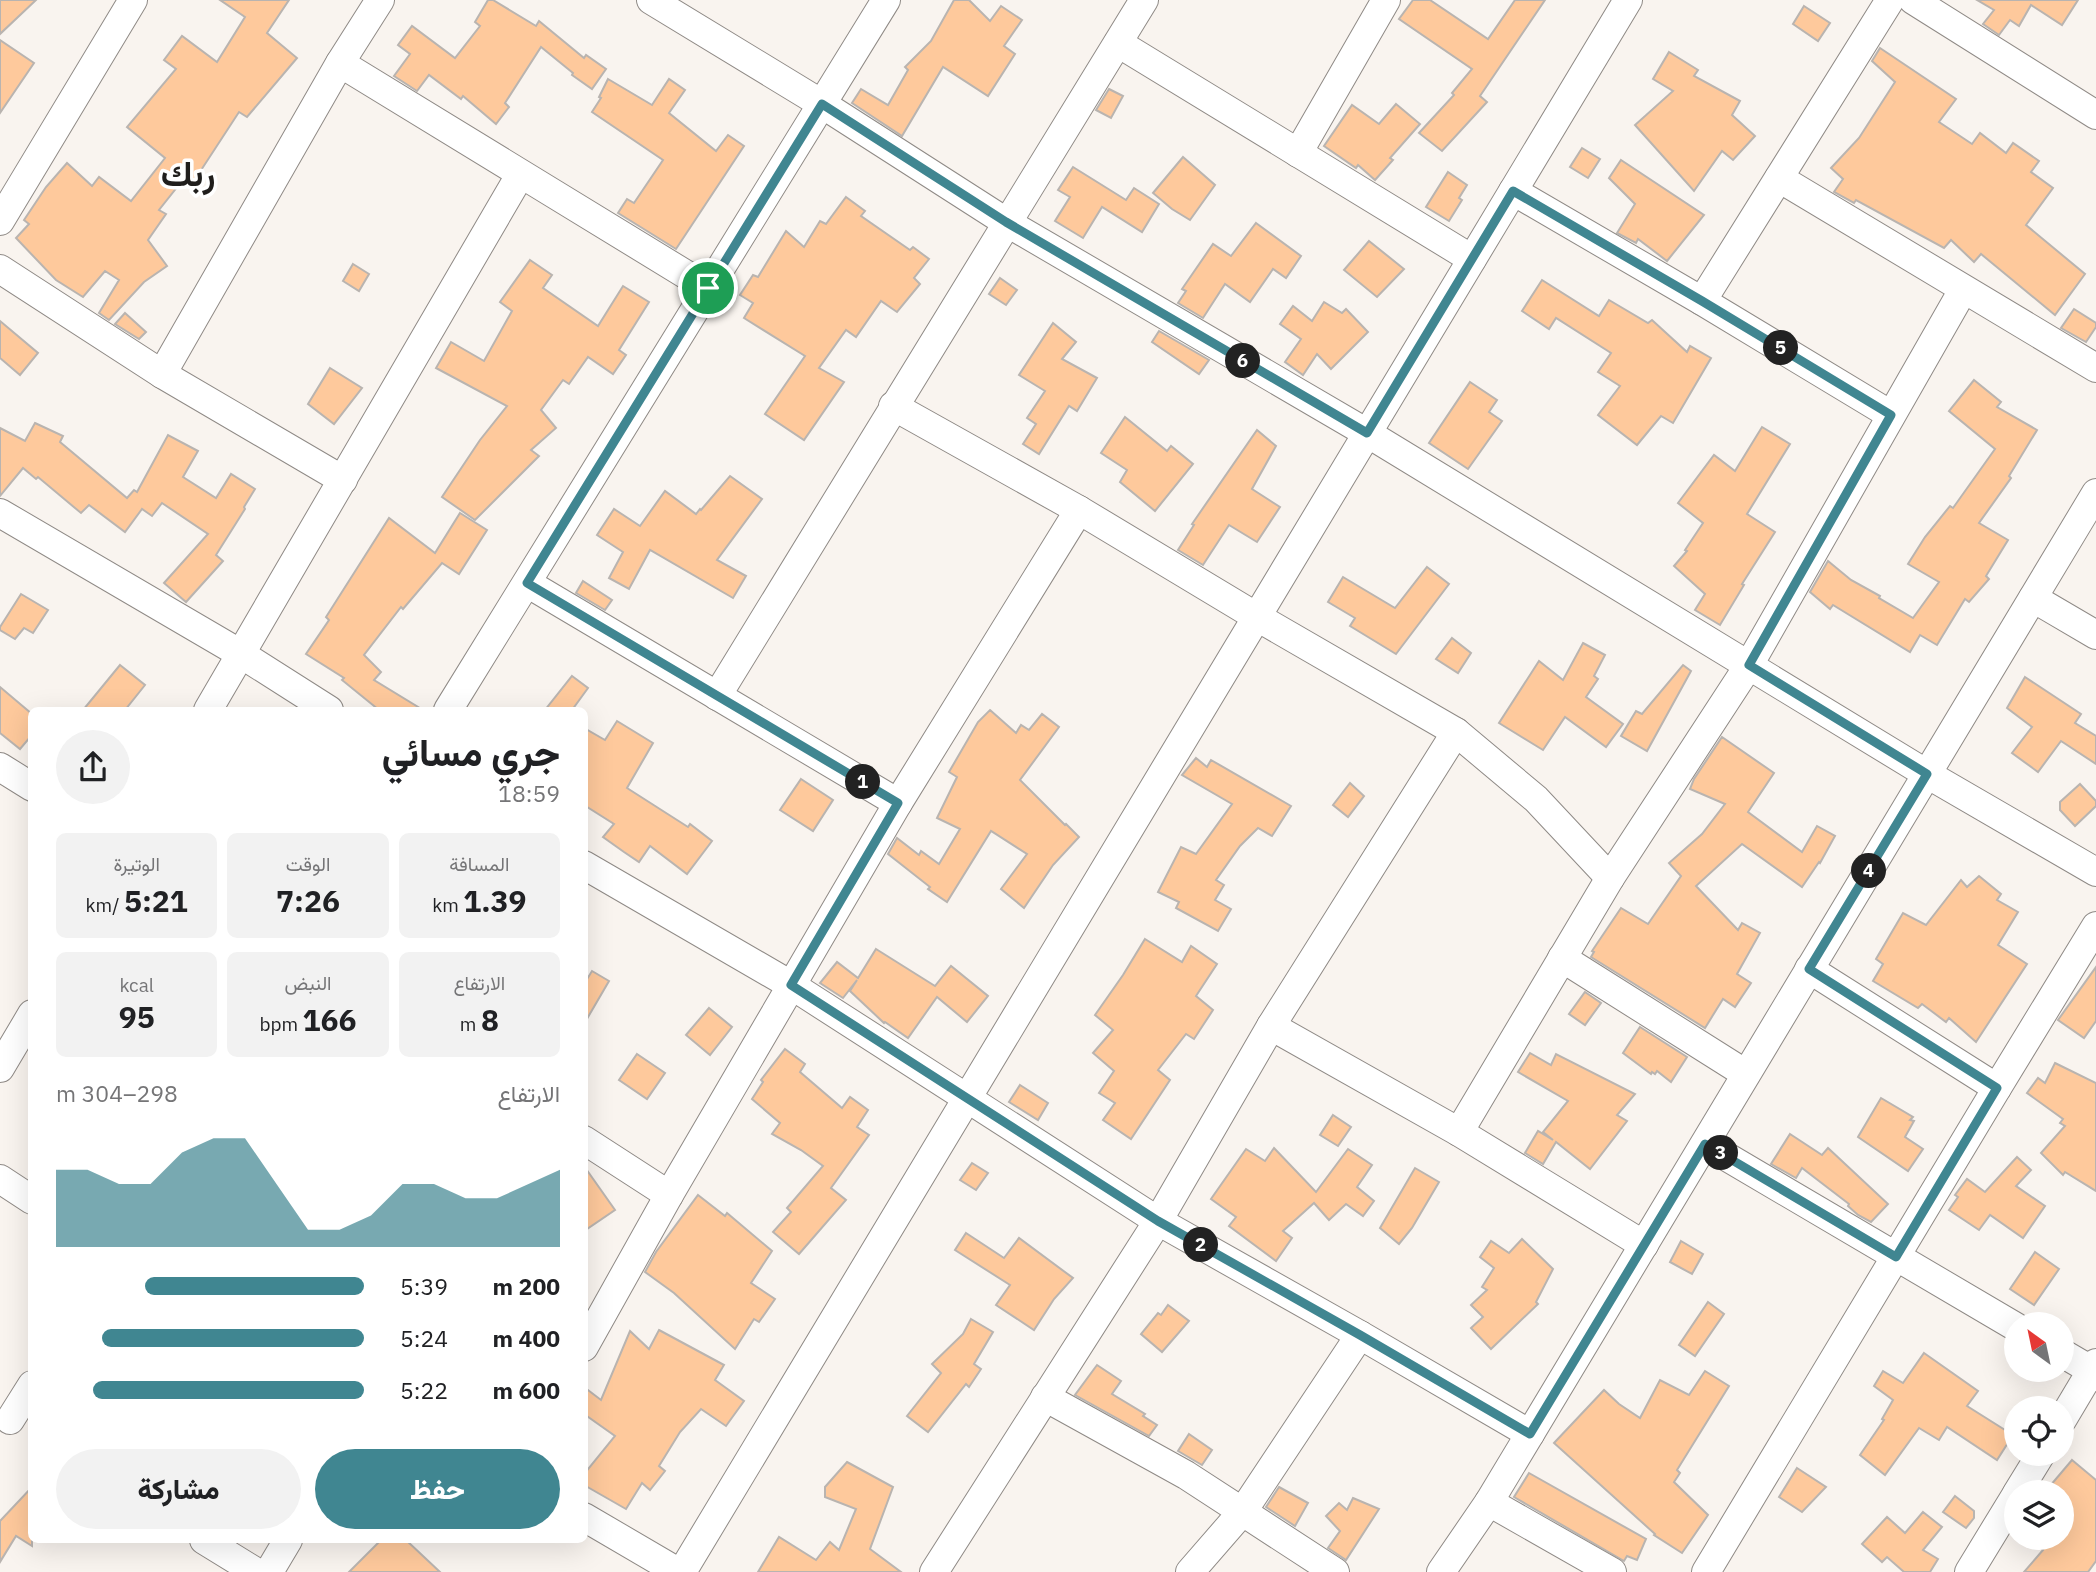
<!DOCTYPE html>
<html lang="ar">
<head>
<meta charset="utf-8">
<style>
  :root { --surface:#fff; --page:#f2f2f2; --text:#202124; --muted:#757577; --accent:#408691 }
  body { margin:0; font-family:"IBM Plex Sans",Vazirmatn,sans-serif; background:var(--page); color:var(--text); direction:rtl; height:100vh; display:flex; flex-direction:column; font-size:26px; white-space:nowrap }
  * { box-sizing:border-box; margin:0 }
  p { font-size:23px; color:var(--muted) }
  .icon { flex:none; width:38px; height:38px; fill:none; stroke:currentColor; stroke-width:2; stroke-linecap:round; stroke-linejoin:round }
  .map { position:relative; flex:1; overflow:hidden; direction:ltr }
  .sheet { position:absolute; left:28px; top:707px; width:560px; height:836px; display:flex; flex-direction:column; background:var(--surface); border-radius:10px; box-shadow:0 7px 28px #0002; direction:rtl }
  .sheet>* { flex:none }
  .needle { width:46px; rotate:327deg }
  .controls { position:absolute; left:2004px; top:1312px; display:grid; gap:14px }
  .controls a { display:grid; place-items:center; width:70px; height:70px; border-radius:50%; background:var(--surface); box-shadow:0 7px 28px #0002; font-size:35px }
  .pin { position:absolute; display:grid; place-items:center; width:60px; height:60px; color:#fff; margin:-30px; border:4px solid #fff; border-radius:50%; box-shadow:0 2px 7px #0007 }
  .km { position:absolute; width:35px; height:35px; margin:-18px; border-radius:50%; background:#222; color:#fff; font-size:19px; line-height:35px; text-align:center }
  .round { display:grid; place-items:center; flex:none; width:74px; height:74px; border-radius:37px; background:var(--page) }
  .head { display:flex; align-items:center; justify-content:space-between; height:119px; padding:0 28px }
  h1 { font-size:38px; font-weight:800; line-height:52px }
  .metrics { display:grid; grid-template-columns:repeat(3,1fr); gap:10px; height:119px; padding:7px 28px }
  .metrics div { display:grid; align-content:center; border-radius:10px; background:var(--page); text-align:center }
  .metrics b { font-size:30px; font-weight:800 }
  .metrics small { font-size:19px; font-weight:400 }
  .metrics p { font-size:19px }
  .chart { height:196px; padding:14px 28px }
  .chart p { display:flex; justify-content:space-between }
  .chart svg { width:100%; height:126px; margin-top:7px; fill:var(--accent); opacity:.7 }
  .button { display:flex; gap:14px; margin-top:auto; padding:14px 28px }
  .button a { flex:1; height:80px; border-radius:42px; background:var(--accent); color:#fff; font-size:28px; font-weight:800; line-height:80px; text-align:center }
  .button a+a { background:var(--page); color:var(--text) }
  ul { padding:0 28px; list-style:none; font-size:23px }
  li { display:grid; grid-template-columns:112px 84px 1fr; align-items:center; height:52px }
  li i { height:18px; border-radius:9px; background:var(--accent) }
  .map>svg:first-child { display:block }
  .building { fill:#fec99c; stroke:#b9b4b0; stroke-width:2 }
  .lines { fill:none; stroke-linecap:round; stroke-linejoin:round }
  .minor-casing { stroke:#8f8a86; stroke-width:30 }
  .minor { stroke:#fff; stroke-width:28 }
  .route-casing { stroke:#fff; stroke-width:14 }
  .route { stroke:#408691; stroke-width:9 }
  .labels { text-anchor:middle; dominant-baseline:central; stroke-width:7; stroke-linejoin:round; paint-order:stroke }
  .town-label { font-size:35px; font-weight:bold; fill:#201e1c; stroke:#fff }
</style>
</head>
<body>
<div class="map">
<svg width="2096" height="1572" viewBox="0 0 2096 1572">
  <rect width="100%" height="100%" fill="#f9f4ef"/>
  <g class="building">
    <polygon points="0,0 36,0 0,34"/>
    <polygon points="220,0 289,0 267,33 297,58 247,117 239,112 194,181 186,176 159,210 166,214 148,240 167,266 144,282 109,320 99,313 119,280 105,271 83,297 56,280 16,238 29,224 24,220 46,187 67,163 92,186 99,177 131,201 165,158 127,127 176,69 164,60 182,36 217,62 245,17"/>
    <polygon points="488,0 493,0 536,26 539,21 584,58 586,55 606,69 592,89 572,75 573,73 541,47 505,103 509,107 496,124 463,96 461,99 429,75 417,91 394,76 410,54 398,45 412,26 455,58 480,26 475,22"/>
    <polygon points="954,0 969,0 990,21 1001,6 1022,20 1004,46 1015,54 988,96 943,67 902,136 852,103 861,89 888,105 908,70 905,67 931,41"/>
    <polygon points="1413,0 1430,0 1488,39 1515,0 1545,0 1480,96 1487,102 1442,151 1419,133 1454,95 1452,93 1472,69 1399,19"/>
    <polygon points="1977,0 2078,0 2062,25 2031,5 2019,26 2010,20 1999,35 1983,24 1994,10"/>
    <polygon points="1804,6 1830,23 1818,41 1793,24"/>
    <polygon points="0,40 34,63 0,113"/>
    <polygon points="1880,48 1956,99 1939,122 1972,144 1980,133 2006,153 2013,143 2039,161 2031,172 2053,188 2026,225 2085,274 2055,315 1981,254 1974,262 1951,240 1944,248 1856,200 1854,203 1834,192 1843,179 1831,168 1859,138 1895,82 1872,61"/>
    <polygon points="1669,52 1698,70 1694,76 1740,101 1732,115 1755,136 1733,160 1722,151 1694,191 1635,125 1673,91 1653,79"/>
    <polygon points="608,79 652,105 669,79 685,90 669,113 716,151 728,135 744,146 676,249 618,213 627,199 634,203 663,160 592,112 601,98 599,97"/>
    <polygon points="1109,89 1123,96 1111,118 1096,110"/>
    <polygon points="1396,104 1420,124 1390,158 1393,160 1375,180 1358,165 1356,168 1324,146 1352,105 1379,124"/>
    <polygon points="1582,148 1600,159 1588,178 1570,167"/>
    <polygon points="1183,157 1215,185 1190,220 1172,209 1153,193"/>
    <polygon points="1621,160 1704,215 1667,261 1638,239 1636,243 1617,233 1635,204 1609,178"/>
    <polygon points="1073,167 1126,200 1134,188 1159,204 1142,232 1102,207 1083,238 1055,221 1070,197 1058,190"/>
    <polygon points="1448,172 1467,185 1459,198 1462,200 1449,221 1426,207"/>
    <polygon points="846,197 865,211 861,216 910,250 913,247 929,259 914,278 920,284 897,312 881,301 856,337 846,330 819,368 844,382 804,440 765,414 805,356 744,318 753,303 740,295 753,275 758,277 786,231 804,247 820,221 826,224"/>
    <polygon points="1256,223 1301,256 1286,278 1273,269 1250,302 1225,284 1203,318 1178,303 1186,291 1182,289 1213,244 1231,256"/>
    <polygon points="1369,241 1404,269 1377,297 1344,270"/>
    <polygon points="530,260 552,275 543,288 598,326 623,286 649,302 619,350 626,355 613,374 588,357 569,384 563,380 541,410 556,428 531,450 539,456 475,520 442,497 480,440 507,406 436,368 451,342 484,361 512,311 500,302"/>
    <polygon points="353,264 369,274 359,291 343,281"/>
    <polygon points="1000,278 1017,290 1006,305 989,294"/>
    <polygon points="1542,280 1599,316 1609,300 1648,323 1652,320 1687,352 1690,346 1711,358 1673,423 1661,416 1637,445 1598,415 1620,386 1598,372 1611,353 1556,318 1549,329 1522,311"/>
    <polygon points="1324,302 1342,313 1346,309 1368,332 1331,369 1317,354 1303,375 1285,362 1301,339 1280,324 1293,306 1312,321"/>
    <polygon points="2074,309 2096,323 2096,327 2086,342 2061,328"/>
    <polygon points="125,313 146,332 139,339 115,324"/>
    <polygon points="0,321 38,353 20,375 0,358"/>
    <polygon points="1053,323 1076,342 1062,359 1097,378 1077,411 1069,406 1039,454 1023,444 1036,424 1027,418 1045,391 1019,375"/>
    <polygon points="1159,331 1209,360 1199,374 1152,342"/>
    <polygon points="330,368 362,388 334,424 308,404"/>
    <polygon points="1974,380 2001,402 1997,407 2037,430 2009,476 2011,478 1979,523 2008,540 1986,576 1989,579 1969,602 1965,599 1937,645 1920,635 1910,652 1833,605 1830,609 1810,592 1828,561 1851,580 1880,596 1879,598 1913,618 1939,582 1908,564 1925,537 1950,506 1953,508 1995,449 1949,411"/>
    <polygon points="1470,382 1497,400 1489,412 1502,421 1468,469 1429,443"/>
    <polygon points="1125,417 1167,451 1171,446 1193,464 1155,511 1120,482 1127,470 1101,453"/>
    <polygon points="35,423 63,436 60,442 127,498 134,490 137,492 168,435 198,451 183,477 216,498 231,474 255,489 244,507 245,509 216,555 223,561 186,602 164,583 208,534 162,503 152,516 142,509 125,532 89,505 81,513 38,477 36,479 23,468 0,496 0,428 25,441"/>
    <polygon points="1762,427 1790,444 1747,514 1775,532 1742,584 1744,585 1720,625 1695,610 1705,594 1674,566 1687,551 1685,550 1703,523 1678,503 1714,455 1735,471"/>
    <polygon points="1257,430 1276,446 1252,489 1280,507 1257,542 1229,525 1203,565 1178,550 1194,525 1192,524"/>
    <polygon points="730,476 762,499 717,560 746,576 733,598 650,550 629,589 609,578 623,552 597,535 614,509 640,526 665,491 696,514 700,509 701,510"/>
    <polygon points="460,513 487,530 459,574 442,563 403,609 401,607 364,655 381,672 374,680 423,710 379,710 342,680 344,678 306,654 329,620 326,617 389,518 435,553"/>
    <polygon points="1427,567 1449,584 1396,654 1350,626 1355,618 1328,602 1343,577 1395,608"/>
    <polygon points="583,581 612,600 605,610 576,593"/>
    <polygon points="21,594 48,610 33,633 24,628 15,639 0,630 0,627"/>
    <polygon points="1452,638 1471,653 1458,673 1436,659"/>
    <polygon points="1583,643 1605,655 1594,676 1598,679 1586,697 1623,724 1606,747 1565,717 1543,750 1499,723 1539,661 1563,680"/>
    <polygon points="120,665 145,685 125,710 83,710"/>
    <polygon points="1683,665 1691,671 1647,751 1621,736 1636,711 1642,714"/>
    <polygon points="572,676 588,688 572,710 545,710"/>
    <polygon points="2025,677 2081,714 2075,723 2096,736 2096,764 2061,741 2038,772 2012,753 2032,727 2007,708"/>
    <polygon points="0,687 32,714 32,735 20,749 0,733"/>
    <polygon points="990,710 1016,733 1021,725 1029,730 1042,714 1059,727 1020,780 1065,825 1066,824 1079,837 1053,865 1024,908 1001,889 1027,854 991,831 947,902 928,889 930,887 888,854 897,838 919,855 921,851 939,864 960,829 937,818 957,777 949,772 978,722"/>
    <polygon points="617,721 653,743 627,788 688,827 690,824 712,841 687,874 650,846 639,862 624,852 603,837 614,824 584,805 584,728 605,740"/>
    <polygon points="1722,737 1774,773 1748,812 1802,852 1817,826 1835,836 1820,863 1819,862 1802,887 1742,844 1696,886 1738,930 1742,923 1760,933 1737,974 1751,983 1735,1007 1723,999 1705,1028 1591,957 1594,952 1592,951 1621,908 1648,924 1681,876 1669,863 1702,834 1725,804 1690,789 1694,779"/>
    <polygon points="1196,758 1207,767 1211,760 1291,806 1272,836 1258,828 1240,846 1216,880 1224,885 1215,900 1231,909 1218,931 1176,908 1179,902 1158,892 1181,847 1196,854 1232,804 1182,775"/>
    <polygon points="801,779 833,800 813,831 780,810"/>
    <polygon points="1350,783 1364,796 1348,817 1333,805"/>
    <polygon points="2080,784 2096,801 2096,806 2075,826 2060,810 2060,802"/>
    <polygon points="1979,876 2001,894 1997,900 2018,912 1998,945 2027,964 1976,1042 1949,1018 1946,1022 1922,1004 1918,1008 1873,981 1883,964 1876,959 1903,913 1926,925 1961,880 1967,887"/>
    <polygon points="1145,939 1182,962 1191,946 1217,964 1196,996 1213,1010 1194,1039 1186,1034 1158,1070 1170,1080 1131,1139 1103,1120 1115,1103 1099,1093 1114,1071 1093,1053 1113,1030 1095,1015 1123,975"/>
    <polygon points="876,949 935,986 951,966 988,996 967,1022 937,997 908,1038 885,1022 884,1023 850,991 857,980 843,998 820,983 837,962 858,978"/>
    <polygon points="2096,967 2096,1021 2084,1038 2058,1020"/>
    <polygon points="592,971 609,981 584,1024 584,984"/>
    <polygon points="1585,992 1601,1003 1585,1025 1569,1014"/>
    <polygon points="709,1008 732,1027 710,1055 686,1035"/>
    <polygon points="1640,1027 1687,1057 1671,1082 1657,1071 1655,1074 1652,1072 1651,1074 1623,1053"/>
    <polygon points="785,1049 805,1064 800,1072 842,1108 850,1097 868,1110 857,1127 869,1135 831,1188 846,1200 799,1254 773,1232 791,1212 787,1208 823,1166 801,1150 772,1134 780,1123 752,1099 763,1082 761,1080"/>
    <polygon points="1530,1053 1551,1065 1556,1054 1635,1094 1617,1115 1627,1121 1590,1169 1556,1142 1543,1164 1525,1153 1538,1131 1553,1140 1543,1132 1568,1101 1518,1072"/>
    <polygon points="637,1054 665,1073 647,1099 619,1080"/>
    <polygon points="2055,1063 2096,1083 2096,1191 2065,1172 2063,1175 2041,1153 2065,1126 2060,1123 2063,1119 2027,1093 2038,1078 2045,1083"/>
    <polygon points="1020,1085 1048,1103 1038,1120 1009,1102"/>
    <polygon points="1881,1098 1913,1117 1910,1120 1914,1121 1905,1137 1923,1149 1908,1171 1858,1137"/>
    <polygon points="1333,1115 1351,1127 1338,1146 1320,1135"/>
    <polygon points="1790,1134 1822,1155 1828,1148 1888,1204 1871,1222 1858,1215 1848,1206 1849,1204 1802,1168 1796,1178 1771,1164"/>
    <polygon points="1274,1148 1316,1192 1348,1149 1372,1165 1357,1187 1374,1201 1363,1216 1346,1204 1329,1220 1314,1203 1283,1231 1292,1238 1276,1261 1229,1226 1236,1217 1211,1199 1246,1149 1265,1161"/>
    <polygon points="2017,1157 2031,1170 2016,1186 2045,1206 2023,1238 1990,1215 1979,1230 1949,1210 1958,1197 1955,1195 1967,1179 1985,1192"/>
    <polygon points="972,1163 988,1173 976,1190 960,1180"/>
    <polygon points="584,1166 615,1210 584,1231"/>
    <polygon points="1415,1168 1439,1182 1412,1228 1399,1244 1380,1228"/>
    <polygon points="698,1195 725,1216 727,1213 772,1251 751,1283 775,1299 759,1322 754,1319 735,1349 674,1293 645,1272 656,1252"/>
    <polygon points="966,1233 1004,1258 1019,1238 1073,1278 1054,1299 1034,1330 996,1305 1010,1285 955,1250"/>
    <polygon points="1522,1239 1553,1269 1536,1302 1538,1304 1491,1349 1471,1328 1483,1317 1471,1305 1487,1290 1482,1287 1494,1268 1480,1257 1491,1241 1509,1253"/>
    <polygon points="1681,1241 1703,1254 1692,1274 1670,1262"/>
    <polygon points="2035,1252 2059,1269 2034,1305 2010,1289"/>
    <polygon points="1708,1302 1724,1314 1695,1356 1679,1345"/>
    <polygon points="1168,1305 1189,1321 1162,1352 1141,1334 1158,1313 1161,1315"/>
    <polygon points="971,1319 993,1332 974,1364 981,1369 969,1387 966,1384 928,1432 907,1416 941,1373 932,1364 963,1334"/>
    <polygon points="659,1330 724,1365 715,1380 744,1401 726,1426 701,1409 680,1432 659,1466 665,1471 650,1490 642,1483 626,1509 584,1485 584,1474 615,1436 584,1414 584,1387 601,1400 630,1331 649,1349"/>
    <polygon points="1924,1353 1978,1391 1967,1406 2013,1435 1997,1460 1947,1427 1939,1440 1919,1428 1885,1475 1860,1455 1884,1420 1882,1419 1893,1400 1874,1386 1883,1371 1903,1383"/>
    <polygon points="1097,1365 1121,1381 1112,1394 1145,1414 1143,1416 1157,1425 1149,1436 1075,1395"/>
    <polygon points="1705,1371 1729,1386 1677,1470 1680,1473 1674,1482 1708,1515 1682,1553 1654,1535 1655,1534 1554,1443 1604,1390 1619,1404 1640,1418 1660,1380 1689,1395"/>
    <polygon points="1189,1434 1212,1450 1202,1465 1178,1451"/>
    <polygon points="2072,1460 2096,1480 2096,1561 2088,1572 2024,1572 2043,1550 2029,1538 2062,1538 2062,1493 2044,1493"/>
    <polygon points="847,1462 893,1487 870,1549 901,1572 758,1572 779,1537 816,1560 830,1542 839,1550 856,1509 825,1497 825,1487"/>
    <polygon points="1797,1468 1826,1487 1802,1512 1779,1497"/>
    <polygon points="1529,1473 1646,1539 1637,1560 1627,1556 1624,1561 1514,1497"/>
    <polygon points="32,1487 32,1546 16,1536 0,1562 0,1521"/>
    <polygon points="1279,1487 1308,1503 1295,1526 1266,1507"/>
    <polygon points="1955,1496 1974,1511 1974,1518 1966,1528 1943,1512"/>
    <polygon points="1353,1498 1379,1509 1346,1560 1328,1548 1340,1531 1326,1516 1339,1503 1347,1510"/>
    <polygon points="1923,1512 1942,1527 1923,1550 1938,1559 1930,1572 1904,1572 1887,1557 1882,1562 1862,1544 1887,1517 1905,1533"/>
    <polygon points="381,1540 406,1540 440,1572 349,1572"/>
  </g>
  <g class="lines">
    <defs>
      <g id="minor">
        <polyline points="651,0 822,104 1006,222 1367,433 1927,774 2096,872"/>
        <polyline points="1913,0 2096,115"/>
        <polyline points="1118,43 1472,259"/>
        <polyline points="340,63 708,288"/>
        <polyline points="1298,153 1386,0"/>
        <polyline points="1779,178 2096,368"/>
        <polyline points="1513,191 1702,301 1891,415"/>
        <polyline points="0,221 133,0"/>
        <polyline points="0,269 162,374 343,480"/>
        <polyline points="1702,301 1890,0"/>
        <polyline points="162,374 340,63 380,0"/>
        <polyline points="893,406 1079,510 1257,617 1456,732 1536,799 1610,878"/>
        <polyline points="0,513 241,654 329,710"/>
        <polyline points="527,583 898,803"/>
        <polyline points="2033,598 2096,635"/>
        <polyline points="717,696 1144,0"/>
        <polyline points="208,710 520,175"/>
        <polyline points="448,710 886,0"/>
        <polyline points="0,767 32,787"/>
        <polyline points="584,865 791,985 1158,1221 1360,1335 1530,1434"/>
        <polyline points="1562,958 1746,1074"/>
        <polyline points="1809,969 1997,1088"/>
        <polyline points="1271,1026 1459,1132 1644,1245"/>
        <polyline points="0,1068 32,1014"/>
        <polyline points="1459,1132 1610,878 1749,665 1963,290"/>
        <polyline points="584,1140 669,1195"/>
        <polyline points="1705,1144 2016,1327"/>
        <polyline points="0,1179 32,1200"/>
        <polyline points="584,1347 669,1195 898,803 1079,510"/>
        <polyline points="2062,1353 2096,1373"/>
        <polyline points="1045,1397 1186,1475 1335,1572"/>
        <polyline points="10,1420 32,1385"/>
        <polyline points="2062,1420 2096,1363"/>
        <polyline points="2017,1493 2041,1454"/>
        <polyline points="1489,1502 1612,1572"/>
        <polyline points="584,1517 678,1572"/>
        <polyline points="204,1540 256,1572"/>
        <polyline points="269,1572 288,1540"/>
        <polyline points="682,1572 1628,0"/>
        <polyline points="934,1572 1158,1221 1271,1026 1456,732"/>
        <polyline points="1190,1572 1243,1511 1360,1335"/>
        <polyline points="1441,1572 1489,1502 2096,493"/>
        <polyline points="1706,1572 1997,1088 2096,926"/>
        <polyline points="1969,1572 2016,1495"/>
      </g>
    </defs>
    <use href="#minor" class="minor-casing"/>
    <use href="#minor" class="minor"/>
  </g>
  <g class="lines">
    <defs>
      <polygon id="route" points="822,104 1006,222 1367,433 1513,191 1702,301 1891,415 1749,665 1927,774 1809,969 1997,1088 1896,1257 1705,1144 1530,1434 1360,1335 1158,1221 791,985 898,803 527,583"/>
    </defs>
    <use href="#route" class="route-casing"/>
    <use href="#route" class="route"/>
  </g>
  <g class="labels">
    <g class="town-label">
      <text x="188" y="173">ربك</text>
    </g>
  </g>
</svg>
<div class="controls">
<a><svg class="needle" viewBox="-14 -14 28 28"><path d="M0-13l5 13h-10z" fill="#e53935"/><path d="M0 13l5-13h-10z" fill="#757577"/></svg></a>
<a><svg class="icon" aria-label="locate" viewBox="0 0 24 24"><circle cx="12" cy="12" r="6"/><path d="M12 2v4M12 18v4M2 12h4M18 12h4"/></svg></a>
<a><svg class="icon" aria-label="layers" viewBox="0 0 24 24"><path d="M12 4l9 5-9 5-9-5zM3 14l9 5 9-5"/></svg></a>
</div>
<div class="pin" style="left:708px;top:288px;background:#1e9e55"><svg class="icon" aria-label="arrive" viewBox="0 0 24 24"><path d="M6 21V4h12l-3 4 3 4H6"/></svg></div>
<b class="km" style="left:863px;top:782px">1</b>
<b class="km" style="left:1201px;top:1245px">2</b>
<b class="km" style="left:1721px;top:1153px">3</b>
<b class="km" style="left:1869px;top:871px">4</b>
<b class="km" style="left:1781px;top:348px">5</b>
<b class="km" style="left:1243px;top:361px">6</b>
<section class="sheet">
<div class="head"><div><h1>جري مسائي</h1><p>18:59</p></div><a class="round"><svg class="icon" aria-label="share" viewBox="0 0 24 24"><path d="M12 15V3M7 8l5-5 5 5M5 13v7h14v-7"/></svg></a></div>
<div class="metrics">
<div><p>المسافة</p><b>1.39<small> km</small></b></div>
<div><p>الوقت</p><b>7:26</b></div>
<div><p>الوتيرة</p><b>5:21<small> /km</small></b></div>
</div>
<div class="metrics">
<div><p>الارتفاع</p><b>8<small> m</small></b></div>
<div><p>النبض</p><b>166<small> bpm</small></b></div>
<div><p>kcal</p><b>95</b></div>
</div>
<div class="chart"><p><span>الارتفاع</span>298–304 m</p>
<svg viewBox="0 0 160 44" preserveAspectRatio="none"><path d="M0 44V17L10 17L20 22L30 22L40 11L50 6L60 6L70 22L80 38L90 38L100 33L110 22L120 22L130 27L140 27L150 22L160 17V44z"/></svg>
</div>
<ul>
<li><b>200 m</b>5:39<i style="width:71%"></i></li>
<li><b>400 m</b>5:24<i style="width:85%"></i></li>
<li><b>600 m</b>5:22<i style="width:88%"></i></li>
</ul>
<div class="button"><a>حفظ</a><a>مشاركة</a></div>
</section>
</div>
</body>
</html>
